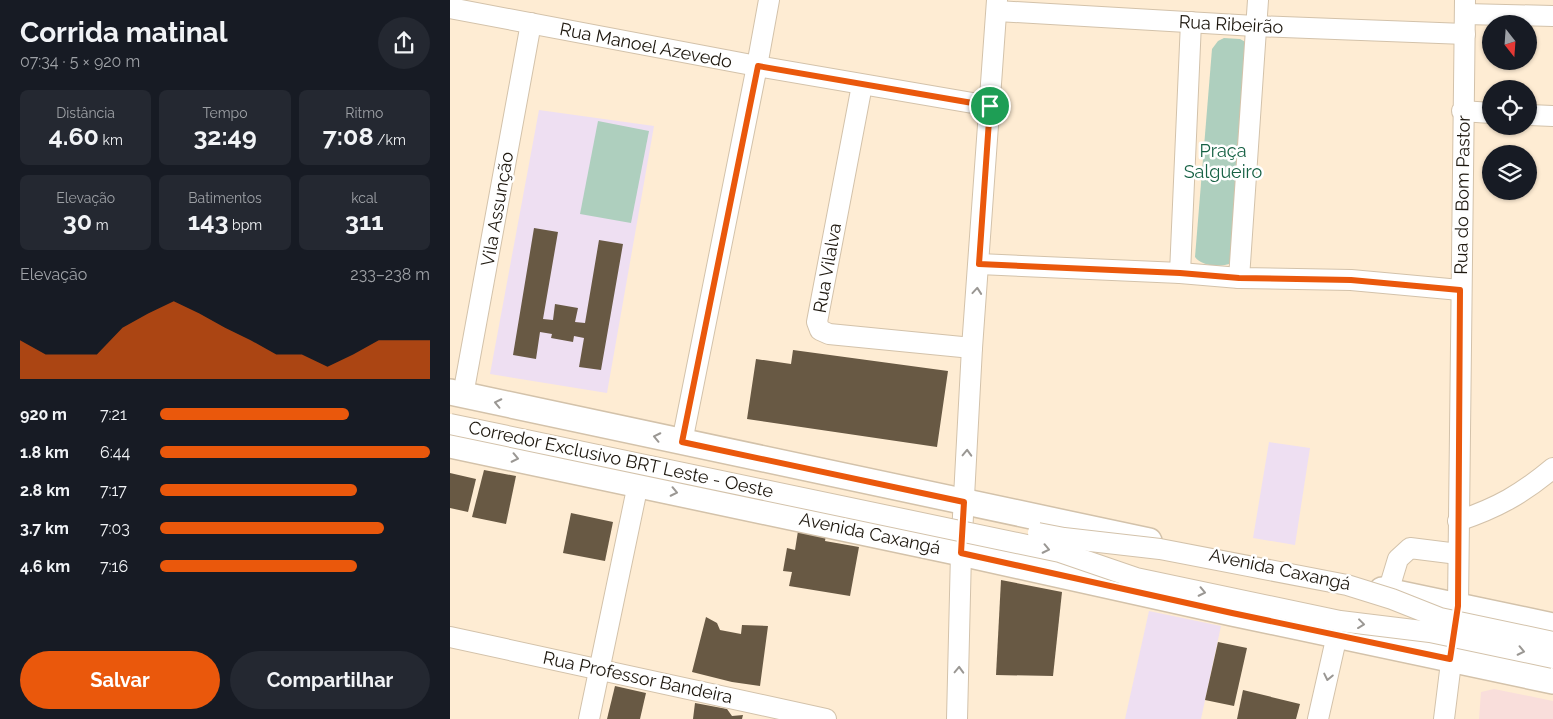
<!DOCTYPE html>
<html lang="pt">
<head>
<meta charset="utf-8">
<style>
  :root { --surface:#171b24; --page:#242831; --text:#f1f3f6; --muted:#9ea1a6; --accent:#ea580c }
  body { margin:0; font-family:Raleway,sans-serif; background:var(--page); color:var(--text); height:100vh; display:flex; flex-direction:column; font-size:19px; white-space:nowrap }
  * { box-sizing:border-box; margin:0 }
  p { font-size:16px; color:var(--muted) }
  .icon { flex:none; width:28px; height:28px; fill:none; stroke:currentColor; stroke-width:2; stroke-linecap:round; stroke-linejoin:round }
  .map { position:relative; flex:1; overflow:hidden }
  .details { display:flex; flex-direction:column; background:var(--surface); width:450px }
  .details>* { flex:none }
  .needle { width:32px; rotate:163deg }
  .tools { position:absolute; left:1032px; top:15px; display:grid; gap:10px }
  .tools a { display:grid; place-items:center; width:55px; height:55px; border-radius:50%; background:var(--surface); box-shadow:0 1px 4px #0004; font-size:25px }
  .pin { position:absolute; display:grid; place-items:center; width:42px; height:42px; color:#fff; margin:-21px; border:2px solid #fff; border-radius:50%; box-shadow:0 1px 5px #0007 }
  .round { display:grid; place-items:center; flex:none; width:52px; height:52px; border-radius:26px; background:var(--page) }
  .overview { display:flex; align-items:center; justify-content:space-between; height:85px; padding:0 20px }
  h1 { font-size:28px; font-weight:700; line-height:38px }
  .metrics { display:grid; grid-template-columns:repeat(3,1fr); gap:8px; height:85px; padding:5px 20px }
  .metrics div { display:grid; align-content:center; border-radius:8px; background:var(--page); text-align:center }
  .metrics b { font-size:25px; font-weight:700 }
  .metrics small { font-size:14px; font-weight:400 }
  .metrics p { font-size:14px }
  .chart { height:140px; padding:10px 20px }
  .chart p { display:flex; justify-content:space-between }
  .chart svg { width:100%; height:90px; margin-top:5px; fill:var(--accent); opacity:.7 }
  .button { display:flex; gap:10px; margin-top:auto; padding:10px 20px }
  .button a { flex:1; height:58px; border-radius:30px; background:var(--accent); color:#fff; font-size:20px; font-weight:700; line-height:58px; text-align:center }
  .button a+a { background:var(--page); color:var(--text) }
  ul { padding:0 20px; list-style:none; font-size:16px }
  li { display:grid; grid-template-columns:80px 60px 1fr; align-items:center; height:38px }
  li i { height:12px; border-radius:6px; background:var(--accent) }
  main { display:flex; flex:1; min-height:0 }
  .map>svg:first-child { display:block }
  .education { fill:#eedff2 }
  .medical { fill:#f9dedb }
  .green { fill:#aecfbe }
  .building { fill:#685944 }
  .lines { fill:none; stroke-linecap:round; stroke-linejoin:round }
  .minor-casing { stroke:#d3c2aa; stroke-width:22 }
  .major-casing { stroke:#d3c2aa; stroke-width:28 }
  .minor { stroke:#fff; stroke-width:20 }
  .major { stroke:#fff; stroke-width:25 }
  .minor-bridge-casing { stroke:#d3c2aa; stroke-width:22; stroke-linecap:butt }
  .minor-bridge { stroke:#fff; stroke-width:20 }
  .oneway { stroke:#9a9793 }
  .route-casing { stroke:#fff; stroke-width:10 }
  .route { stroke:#ea580c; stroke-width:6 }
  .labels { text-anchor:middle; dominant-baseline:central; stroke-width:5; stroke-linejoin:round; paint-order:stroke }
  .street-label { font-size:18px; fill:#1e180f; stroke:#fff }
  .park-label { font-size:18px; fill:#166144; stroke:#fff }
</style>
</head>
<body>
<main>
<section class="details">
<div class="overview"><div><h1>Corrida matinal</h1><p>07:34 · 5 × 920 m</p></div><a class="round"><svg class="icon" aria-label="share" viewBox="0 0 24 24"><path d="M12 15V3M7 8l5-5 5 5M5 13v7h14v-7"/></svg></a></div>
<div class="metrics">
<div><p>Distância</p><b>4.60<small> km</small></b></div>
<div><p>Tempo</p><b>32:49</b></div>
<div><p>Ritmo</p><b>7:08<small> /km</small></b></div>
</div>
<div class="metrics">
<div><p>Elevação</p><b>30<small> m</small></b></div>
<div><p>Batimentos</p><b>143<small> bpm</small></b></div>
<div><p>kcal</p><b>311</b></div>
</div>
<div class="chart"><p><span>Elevação</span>233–238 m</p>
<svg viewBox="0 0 160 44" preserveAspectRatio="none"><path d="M0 44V25L10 32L20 32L30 32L40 19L50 12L60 6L70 12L80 19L90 25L100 32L110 32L120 38L130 32L140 25L150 25L160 25V44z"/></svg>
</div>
<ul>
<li><b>920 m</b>7:21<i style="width:70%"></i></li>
<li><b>1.8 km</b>6:44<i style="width:100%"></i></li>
<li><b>2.8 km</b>7:17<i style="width:73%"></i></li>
<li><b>3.7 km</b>7:03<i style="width:83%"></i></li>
<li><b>4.6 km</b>7:16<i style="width:73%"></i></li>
</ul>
<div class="button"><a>Salvar</a><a>Compartilhar</a></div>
</section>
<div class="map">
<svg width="1103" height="719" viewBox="0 0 1103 719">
  <rect width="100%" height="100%" fill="#feecd3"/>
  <g class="education">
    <polygon points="89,110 204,126 157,393 40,374"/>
    <polygon points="819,442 860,448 845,545 803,538"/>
    <polygon points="699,611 771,626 751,719 675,719"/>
  </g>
  <polygon class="medical" points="1044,689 1103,701 1103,719 1029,719 1031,692"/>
  <g class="green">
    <path d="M774,38L790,39L799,44L781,263C771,268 751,266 745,257L762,49L768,41Z"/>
    <polygon points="148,121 199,131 181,223 130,214"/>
  </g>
  <g class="building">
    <polygon points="84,228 108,232 93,319 103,320 105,304 128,308 125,322 135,323 149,240 173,244 151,370 129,367 134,338 124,336 123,342 101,338 102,334 90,332 86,359 63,355"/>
    <polygon points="343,350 498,371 487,447 297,419 306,359 341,364"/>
    <polygon points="34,470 66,476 56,524 22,517"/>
    <polygon points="0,473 26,479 18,512 0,508"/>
    <polygon points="121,513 163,522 155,561 113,553"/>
    <polygon points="348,531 376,535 375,541 409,547 400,596 339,586 342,572 333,571 337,548 345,550"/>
    <polygon points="551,580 612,592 603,676 546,675"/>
    <polygon points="256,617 267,623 270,630 291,634 292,625 318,626 310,686 282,682 242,672"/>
    <polygon points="768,642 797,648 784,706 755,700"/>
    <polygon points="165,686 196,693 190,719 157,719"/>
    <polygon points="793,690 850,704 846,719 787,719"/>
    <polygon points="245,703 277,709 282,716 293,715 292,719 243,719"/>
  </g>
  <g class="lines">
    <defs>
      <g id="minor">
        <polyline points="0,8 307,66 540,106"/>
        <polyline points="547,11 805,26 1015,34"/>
        <polyline points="1015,14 1103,16"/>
        <polyline points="412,85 367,322 370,330 379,334 522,348"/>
        <polyline points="1012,111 1041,113"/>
        <polyline points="1079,115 1103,116"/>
        <polyline points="529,264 730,273 789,278 901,280 1010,290"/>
        <polyline points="730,273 741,22"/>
        <polyline points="789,278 808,0"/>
        <polyline points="13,395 81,23"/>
        <polyline points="232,442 307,66 319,0"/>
        <path d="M1008,521C1047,508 1072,494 1103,468"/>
        <polyline points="938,592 948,559 960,548 1008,554"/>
        <polyline points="0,637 376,719"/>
        <polyline points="139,719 188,484"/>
        <polyline points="507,719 511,553 522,348 547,0"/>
        <polyline points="868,719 887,635"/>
        <polyline points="994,719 1008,606 1015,0"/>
      </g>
      <g id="major">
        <polyline points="0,392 699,541"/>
        <polyline points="0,445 511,553 782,613 1103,681"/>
        <polyline points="932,590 1103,626"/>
      </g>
    </defs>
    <use href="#minor" class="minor-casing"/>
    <use href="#major" class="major-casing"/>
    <use href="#minor" class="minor"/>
    <use href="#major" class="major"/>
    <defs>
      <g id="minor-bridge">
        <polyline points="0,424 610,552 686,578 890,621 980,632 1103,658"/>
        <polyline points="588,533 614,538 710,549 897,585 942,599 990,618 1103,642"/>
      </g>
    </defs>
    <use href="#minor-bridge" class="minor-bridge-casing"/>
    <use href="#minor-bridge" class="minor-bridge"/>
  </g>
  <defs><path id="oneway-chevron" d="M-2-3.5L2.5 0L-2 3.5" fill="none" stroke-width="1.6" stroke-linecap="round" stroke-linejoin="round" transform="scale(1.25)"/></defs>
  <g class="oneway">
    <use href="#oneway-chevron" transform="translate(527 291) rotate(-85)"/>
    <use href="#oneway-chevron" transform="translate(48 403) rotate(-168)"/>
    <use href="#oneway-chevron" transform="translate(207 437) rotate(-168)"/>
    <use href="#oneway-chevron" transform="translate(517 453) rotate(-88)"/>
    <use href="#oneway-chevron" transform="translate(65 458) rotate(12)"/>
    <use href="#oneway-chevron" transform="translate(224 492) rotate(12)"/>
    <use href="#oneway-chevron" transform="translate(596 549) rotate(12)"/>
    <use href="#oneway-chevron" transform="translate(752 592) rotate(12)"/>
    <use href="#oneway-chevron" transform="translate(911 624) rotate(7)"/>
    <use href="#oneway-chevron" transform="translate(1071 651) rotate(12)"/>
    <use href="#oneway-chevron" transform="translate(509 670) rotate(-88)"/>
    <use href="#oneway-chevron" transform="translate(878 677) rotate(102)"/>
  </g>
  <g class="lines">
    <defs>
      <polygon id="route" points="308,66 540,106 529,264 730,273 789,278 901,280 1010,290 1008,606 1000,659 782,613 511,553 514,502 232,442"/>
    </defs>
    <use href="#route" class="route-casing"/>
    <use href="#route" class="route"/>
  </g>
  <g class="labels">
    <g class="street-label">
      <text transform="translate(781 24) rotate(3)">Rua Ribeirão</text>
      <text transform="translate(196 45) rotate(11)">Rua Manoel Azevedo</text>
      <text transform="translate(1012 195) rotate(-89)">Rua do Bom Pastor</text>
      <text transform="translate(47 209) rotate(-80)">Vila Assunção</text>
      <text transform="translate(377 268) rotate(-80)">Rua Vilalva</text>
      <text transform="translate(171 459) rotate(12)">Corredor Exclusivo BRT Leste - Oeste</text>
      <text transform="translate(420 533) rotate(12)">Avenida Caxangá</text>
      <text transform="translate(830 569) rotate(12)">Avenida Caxangá</text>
      <text transform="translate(188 677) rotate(12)">Rua Professor Bandeira</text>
    </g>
    <g class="park-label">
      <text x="773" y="150">Praça<tspan x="773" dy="21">Salgueiro</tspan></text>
    </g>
  </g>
</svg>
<div class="tools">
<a><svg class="needle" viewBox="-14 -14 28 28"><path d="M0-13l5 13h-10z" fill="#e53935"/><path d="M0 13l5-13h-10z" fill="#9ea1a6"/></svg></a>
<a><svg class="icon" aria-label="locate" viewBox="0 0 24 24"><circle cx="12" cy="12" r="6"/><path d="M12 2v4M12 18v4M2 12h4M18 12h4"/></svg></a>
<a><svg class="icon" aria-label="layers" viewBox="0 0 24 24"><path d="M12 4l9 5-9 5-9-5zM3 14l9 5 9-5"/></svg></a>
</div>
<div class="pin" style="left:540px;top:106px;background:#1e9e55"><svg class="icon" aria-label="arrive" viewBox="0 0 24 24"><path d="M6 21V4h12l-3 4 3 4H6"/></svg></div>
</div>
</main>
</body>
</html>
